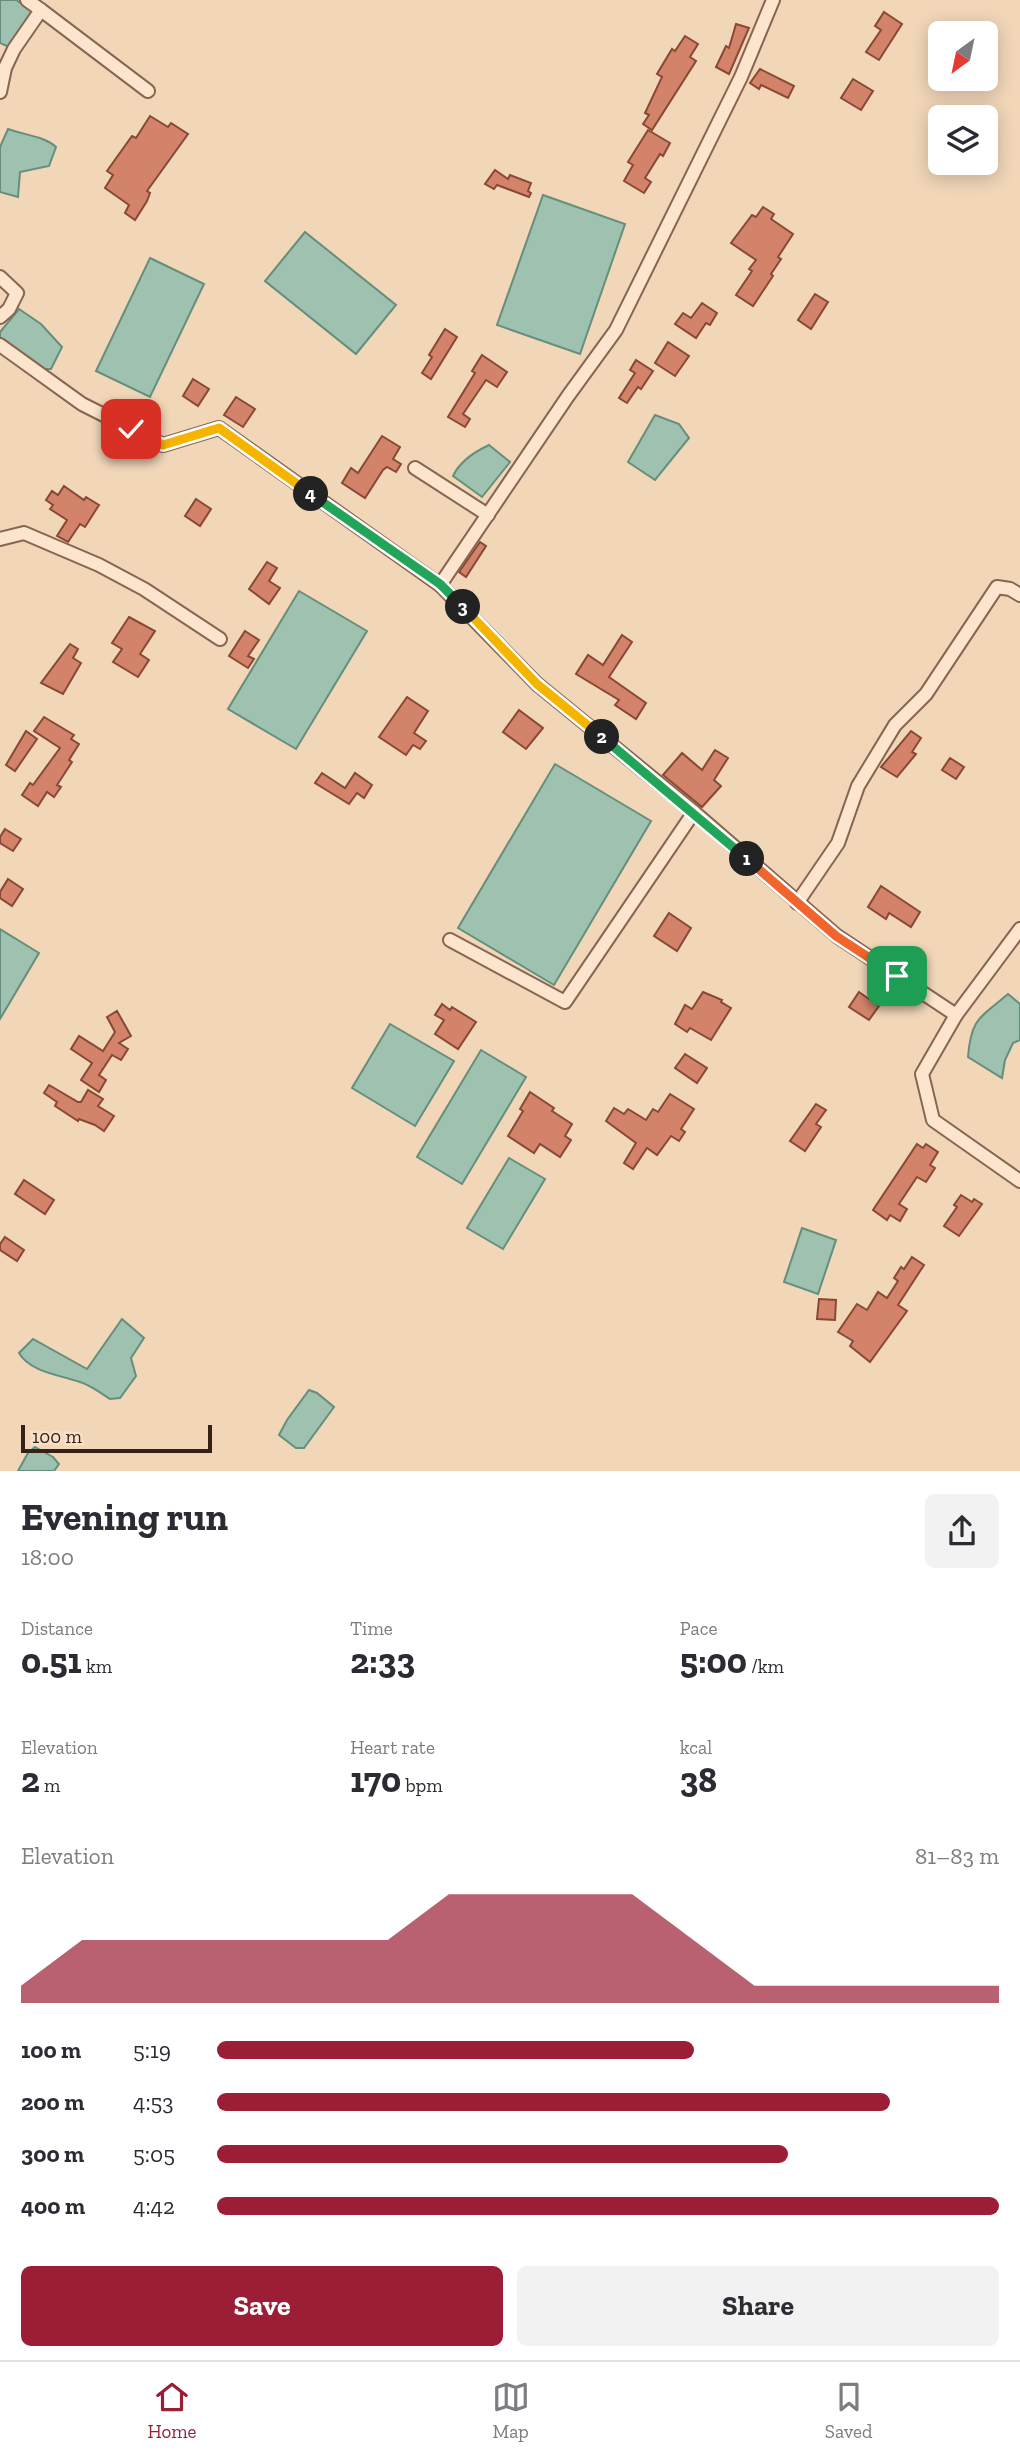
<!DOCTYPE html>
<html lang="en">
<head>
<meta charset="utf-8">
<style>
  :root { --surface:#fff; --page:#f2f2f3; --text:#2b2b33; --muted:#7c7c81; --line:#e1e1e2; --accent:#9c1d36 }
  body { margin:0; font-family:"Zilla Slab",serif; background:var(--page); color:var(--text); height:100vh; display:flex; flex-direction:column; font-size:26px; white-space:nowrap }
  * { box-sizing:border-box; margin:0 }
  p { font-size:23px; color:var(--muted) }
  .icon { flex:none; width:38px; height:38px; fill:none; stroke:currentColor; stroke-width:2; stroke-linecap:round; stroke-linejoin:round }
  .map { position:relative; height:1471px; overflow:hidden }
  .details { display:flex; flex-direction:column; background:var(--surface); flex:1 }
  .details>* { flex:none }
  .needle { width:46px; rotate:213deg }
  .tools { position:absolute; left:928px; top:21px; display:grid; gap:14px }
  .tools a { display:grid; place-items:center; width:70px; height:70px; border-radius:10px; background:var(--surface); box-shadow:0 4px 18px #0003; font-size:35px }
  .scale { position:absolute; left:21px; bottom:18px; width:191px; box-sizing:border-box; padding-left:7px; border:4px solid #362119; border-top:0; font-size:19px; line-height:24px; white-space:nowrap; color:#362119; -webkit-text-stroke:5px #f8e1c8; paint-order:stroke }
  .pin { position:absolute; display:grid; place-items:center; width:60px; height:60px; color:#fff; margin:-30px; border-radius:14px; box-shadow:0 4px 10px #0006 }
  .km { position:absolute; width:35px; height:35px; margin:-18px; border-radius:50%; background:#222; color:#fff; font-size:19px; line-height:35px; text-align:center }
  .round { display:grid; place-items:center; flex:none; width:74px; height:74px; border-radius:10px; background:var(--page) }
  .head { display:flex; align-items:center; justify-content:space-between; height:119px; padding:0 21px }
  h1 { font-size:38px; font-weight:700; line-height:52px }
  .metrics { display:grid; grid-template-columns:repeat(3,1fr); gap:10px; height:119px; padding:7px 21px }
  .metrics div { display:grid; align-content:center }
  .metrics b { font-size:35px; font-weight:700 }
  .metrics small { font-size:19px; font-weight:400 }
  .metrics p { font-size:19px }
  .chart { height:196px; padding:14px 21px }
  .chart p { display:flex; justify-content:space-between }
  .chart svg { width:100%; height:126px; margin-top:7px; fill:var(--accent); opacity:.7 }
  .primary-button { display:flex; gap:14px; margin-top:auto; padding:14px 21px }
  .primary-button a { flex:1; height:80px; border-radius:10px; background:var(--accent); color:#fff; font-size:28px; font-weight:700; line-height:80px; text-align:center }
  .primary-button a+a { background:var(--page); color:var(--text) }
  ul { padding:0 21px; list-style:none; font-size:23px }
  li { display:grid; grid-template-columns:112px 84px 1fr; align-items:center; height:52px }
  li i { height:18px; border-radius:9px; background:var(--accent) }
  .tabs { display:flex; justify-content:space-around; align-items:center; height:98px; border-top:2px solid var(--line); background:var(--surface); font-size:19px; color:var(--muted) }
  .tabs a { display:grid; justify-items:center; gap:4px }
  .tabs .on { color:var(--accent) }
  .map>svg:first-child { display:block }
  .water { fill:#9ec1b0; stroke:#658e7c; stroke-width:2 }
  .building { fill:#d3836a; stroke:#894836; stroke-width:2 }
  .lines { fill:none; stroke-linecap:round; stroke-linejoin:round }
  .street-casing { stroke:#886552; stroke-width:16 }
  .street { stroke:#fce5cc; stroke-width:12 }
  .split-1-casing { stroke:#fff; stroke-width:14 }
  .split-2-casing { stroke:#fff; stroke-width:14 }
  .split-3-casing { stroke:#fff; stroke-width:14 }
  .split-4-casing { stroke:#fff; stroke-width:14 }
  .split-5-casing { stroke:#fff; stroke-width:14 }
  .split-1 { stroke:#f0652b; stroke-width:9 }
  .split-2 { stroke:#22a559; stroke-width:9 }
  .split-3 { stroke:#f5b400; stroke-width:9 }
  .split-4 { stroke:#22a559; stroke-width:9 }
  .split-5 { stroke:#f5b400; stroke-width:9 }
</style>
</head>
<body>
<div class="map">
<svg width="1020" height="1471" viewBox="0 0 1020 1471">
  <rect width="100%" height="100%" fill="#f1d6b8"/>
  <g class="water">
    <polygon points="0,0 16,0 33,11 11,48 0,43"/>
    <path d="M8,129C24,135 44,136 56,147L49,166L20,172L18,197L0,192V147Z"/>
    <polygon points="543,195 625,224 580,354 497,325"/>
    <polygon points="305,232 396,305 356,354 265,281"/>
    <polygon points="150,258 204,284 150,397 96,371"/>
    <polygon points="19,309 41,324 62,347 51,369 39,369 0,337 0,332"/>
    <polygon points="655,415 679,424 689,438 655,480 628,462"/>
    <path d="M489,445L510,462L482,497L453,476C460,461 474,452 489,445Z"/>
    <polygon points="299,591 367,631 296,749 228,709"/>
    <polygon points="555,764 651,821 554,985 458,928"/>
    <polygon points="0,929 39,953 0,1019"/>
    <path d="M1008,994L1020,1004V1040L1013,1043L1005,1060L1002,1078L968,1057C971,1018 980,1018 1008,994Z"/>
    <polygon points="390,1024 454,1061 415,1126 352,1088"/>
    <polygon points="481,1050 526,1077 462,1184 417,1157"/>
    <polygon points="509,1158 545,1179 503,1249 467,1228"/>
    <polygon points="802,1228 836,1240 818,1294 784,1282"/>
    <path d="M122,1319L144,1338L131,1358L136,1376L120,1398L110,1399C101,1393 90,1385 80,1382C60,1375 30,1372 19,1353L33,1339L87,1369Z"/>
    <polygon points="309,1390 317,1393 334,1407 304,1448 296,1448 279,1435 287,1420"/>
    <polygon points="35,1447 53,1457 59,1464 54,1471 18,1471 28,1453"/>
  </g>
  <g class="building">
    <polygon points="884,12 902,24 879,60 866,52 881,30 875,26"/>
    <polygon points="736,24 749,28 729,74 716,67 726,46 729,48"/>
    <polygon points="685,36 698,44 690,57 696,61 652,130 643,124 649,115 645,113 662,77 657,74 672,49 675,51"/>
    <polygon points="760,69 794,86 788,98 761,85 759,89 750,83"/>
    <polygon points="853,79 873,91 861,110 841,98"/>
    <polygon points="150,116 168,127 171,123 188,134 147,191 150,193 147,201 135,220 125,213 129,205 105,188 113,175 107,171 132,136 136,138"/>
    <polygon points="648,130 670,143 663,156 660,154 645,178 651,182 644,193 624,181 633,165 628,162"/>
    <polygon points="495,170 508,179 510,175 531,183 528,191 531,193 529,197 497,185 494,189 485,184"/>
    <polygon points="763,207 774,214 771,219 793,234 778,257 781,259 771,274 773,276 753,306 736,295 752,271 749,269 756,260 731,243 752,215 756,217"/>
    <polygon points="815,294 828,302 811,329 798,320"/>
    <polygon points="702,303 717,313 710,325 706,323 696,338 675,324 683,313 691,318"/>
    <polygon points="445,329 457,337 431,379 422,373 432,357 429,355"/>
    <polygon points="668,342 689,356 675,376 655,363"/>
    <polygon points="482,355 507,372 497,387 486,380 463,414 470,419 465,427 448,417 475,373 472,371"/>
    <polygon points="636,360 653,371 641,389 638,387 627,403 619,398 635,373 630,370"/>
    <polygon points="193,379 209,389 198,406 183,396"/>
    <polygon points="236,397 255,409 243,427 224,415"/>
    <polygon points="382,436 400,447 393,459 401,464 396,472 387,467 383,470 365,498 342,483 351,468 358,473"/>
    <polygon points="64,486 84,500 86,497 99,505 85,527 80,524 68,542 57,536 67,520 50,509 53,505 46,500 52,491 58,495"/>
    <polygon points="196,499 211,509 200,526 185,516"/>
    <polygon points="480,542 486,546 466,577 459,572"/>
    <polygon points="267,562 277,568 269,581 280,588 269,604 249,589"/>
    <polygon points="129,617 155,631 140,654 149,660 138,677 113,662 122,649 112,643"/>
    <polygon points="245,631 259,640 248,656 254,659 248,668 229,656"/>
    <polygon points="622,635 632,642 609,677 646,703 636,719 615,705 619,700 576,674 588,655 603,665"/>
    <polygon points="70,644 78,649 73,658 81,663 63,694 41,683"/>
    <polygon points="407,697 428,711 414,733 426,741 420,749 413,745 406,755 379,737"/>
    <polygon points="519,710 543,728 526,749 503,732"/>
    <polygon points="44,717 74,735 71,739 79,744 69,760 72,762 57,785 61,787 54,797 47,792 38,806 22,795 30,783 33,785 60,748 34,731"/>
    <polygon points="26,731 37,739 15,771 6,765"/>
    <polygon points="911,731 921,738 912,752 916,754 897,777 881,767"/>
    <polygon points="715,750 728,758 714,780 721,786 702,807 663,775 682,753 702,770"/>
    <polygon points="950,758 964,767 956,779 942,770"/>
    <polygon points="322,773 345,788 355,773 372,785 364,798 357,793 349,804 315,783"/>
    <polygon points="5,829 21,839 13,851 0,843 0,837"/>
    <polygon points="8,879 23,889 12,906 0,898 0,892"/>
    <polygon points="881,886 920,912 911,927 889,913 886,919 868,907"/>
    <polygon points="669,913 691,928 677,951 654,936"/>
    <polygon points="703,992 722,1000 721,1002 731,1008 711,1040 690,1028 687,1032 675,1024 685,1005 692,1009"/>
    <polygon points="859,992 879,1006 869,1020 849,1007"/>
    <polygon points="442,1004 450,1010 452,1007 476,1022 458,1049 435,1034 444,1020 435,1015"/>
    <polygon points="117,1011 131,1036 119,1043 128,1049 121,1060 112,1055 99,1075 106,1080 99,1092 81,1080 92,1063 71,1049 79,1036 103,1051 115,1032 107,1017"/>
    <polygon points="685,1054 707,1068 697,1083 675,1068"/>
    <polygon points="49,1085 78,1102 81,1102 88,1090 103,1099 98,1106 114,1116 104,1131 95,1125 79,1119 78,1121 55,1106 57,1102 44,1093"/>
    <polygon points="530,1092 554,1108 552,1111 572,1124 565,1136 571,1140 560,1157 540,1144 534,1153 508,1136 523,1111 520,1109"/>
    <polygon points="670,1094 694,1109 681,1129 685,1132 679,1141 671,1136 657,1155 647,1148 633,1169 624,1163 636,1143 606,1121 614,1108 624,1114 628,1109 646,1120 653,1109 658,1112"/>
    <polygon points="816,1104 826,1110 816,1124 821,1127 805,1151 790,1141"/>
    <polygon points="917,1144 923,1148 926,1144 938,1152 930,1165 935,1168 926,1182 917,1177 899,1204 907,1209 900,1221 890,1215 887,1220 873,1210"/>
    <polygon points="24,1180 54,1200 45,1214 15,1194"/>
    <polygon points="961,1195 972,1202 974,1199 982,1204 959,1236 944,1226 957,1207 954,1205"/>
    <polygon points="5,1237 24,1250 17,1261 0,1250 0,1244"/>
    <polygon points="912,1257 924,1265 898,1305 907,1311 870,1362 850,1346 853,1341 838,1332 857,1304 867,1310 878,1292 887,1298 898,1281 894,1278 901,1267 904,1269"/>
    <polygon points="819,1299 836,1300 835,1320 817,1319"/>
  </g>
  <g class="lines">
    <defs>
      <g id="street">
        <polyline points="773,0 741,77 616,330 568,396 440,585 537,684 694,812 837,936 956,1015 922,1074 933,1120 1020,1181"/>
        <polyline points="41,10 148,91"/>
        <polyline points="0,92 5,68 14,49 41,10 27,0"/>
        <polyline points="0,277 17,293 9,309 0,317"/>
        <polyline points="0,345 82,404 163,445 219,428 440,585"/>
        <polyline points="415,468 488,515"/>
        <polyline points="0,539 24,533 99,565 144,589 220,639"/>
        <polyline points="797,903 838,843 858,786 895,725 926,694 997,587 1010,589 1020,595"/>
        <polyline points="450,940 565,1002 694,812"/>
        <polyline points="956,1015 1020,929"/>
      </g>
    </defs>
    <use href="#street" class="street-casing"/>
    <use href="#street" class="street"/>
  </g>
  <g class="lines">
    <defs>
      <polyline id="split-1" points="747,859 836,936 897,976"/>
      <polyline id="split-2" points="602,737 747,859"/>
      <polyline id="split-3" points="463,607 537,684 602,737"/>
      <polyline id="split-4" points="311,494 440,584 463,607"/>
      <polyline id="split-5" points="131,429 163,445 219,428 311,494"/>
    </defs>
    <use href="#split-1" class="split-1-casing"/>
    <use href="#split-2" class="split-2-casing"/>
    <use href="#split-3" class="split-3-casing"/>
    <use href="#split-4" class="split-4-casing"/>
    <use href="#split-5" class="split-5-casing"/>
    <use href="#split-1" class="split-1"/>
    <use href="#split-2" class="split-2"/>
    <use href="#split-3" class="split-3"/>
    <use href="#split-4" class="split-4"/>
    <use href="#split-5" class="split-5"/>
  </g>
</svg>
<div class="tools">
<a><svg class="needle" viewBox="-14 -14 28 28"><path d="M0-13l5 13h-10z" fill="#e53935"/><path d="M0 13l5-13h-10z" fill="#7c7c81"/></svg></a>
<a><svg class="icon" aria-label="layers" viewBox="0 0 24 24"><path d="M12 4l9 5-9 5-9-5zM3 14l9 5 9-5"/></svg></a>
</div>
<div class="scale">100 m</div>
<div class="pin" style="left:897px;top:976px;background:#1e9e55"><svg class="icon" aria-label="arrive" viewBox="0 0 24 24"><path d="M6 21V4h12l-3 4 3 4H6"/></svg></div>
<div class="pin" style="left:131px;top:429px;background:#d93025"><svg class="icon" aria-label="check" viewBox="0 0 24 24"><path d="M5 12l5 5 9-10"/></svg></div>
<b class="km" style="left:747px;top:859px">1</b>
<b class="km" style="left:602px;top:737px">2</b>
<b class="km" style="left:463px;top:607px">3</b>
<b class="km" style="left:311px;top:494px">4</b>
</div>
<section class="details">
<div class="head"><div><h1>Evening run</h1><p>18:00</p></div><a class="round"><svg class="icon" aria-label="share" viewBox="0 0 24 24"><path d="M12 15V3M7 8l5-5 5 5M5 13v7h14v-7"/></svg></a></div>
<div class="metrics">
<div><p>Distance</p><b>0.51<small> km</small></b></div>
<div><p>Time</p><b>2:33</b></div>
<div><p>Pace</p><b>5:00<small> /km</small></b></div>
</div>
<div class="metrics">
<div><p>Elevation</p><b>2<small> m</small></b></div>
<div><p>Heart rate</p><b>170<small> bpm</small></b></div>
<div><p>kcal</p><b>38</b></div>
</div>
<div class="chart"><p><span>Elevation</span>81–83 m</p>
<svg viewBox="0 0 160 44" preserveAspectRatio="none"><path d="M0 44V38L10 22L20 22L30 22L40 22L50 22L60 22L70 6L80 6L90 6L100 6L110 22L120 38L130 38L140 38L150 38L160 38V44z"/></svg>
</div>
<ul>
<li><b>100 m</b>5:19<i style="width:61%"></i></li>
<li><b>200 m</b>4:53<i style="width:86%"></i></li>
<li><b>300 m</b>5:05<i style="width:73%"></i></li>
<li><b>400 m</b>4:42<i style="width:100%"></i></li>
</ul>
<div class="primary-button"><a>Save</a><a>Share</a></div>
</section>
<nav class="tabs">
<a class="on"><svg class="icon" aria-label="home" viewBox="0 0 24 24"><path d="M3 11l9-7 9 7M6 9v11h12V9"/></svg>Home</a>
<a><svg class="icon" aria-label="map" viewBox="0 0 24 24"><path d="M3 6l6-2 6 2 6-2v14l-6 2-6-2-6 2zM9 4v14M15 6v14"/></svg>Map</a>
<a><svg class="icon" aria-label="saved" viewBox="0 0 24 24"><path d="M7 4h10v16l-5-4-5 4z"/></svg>Saved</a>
</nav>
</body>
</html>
